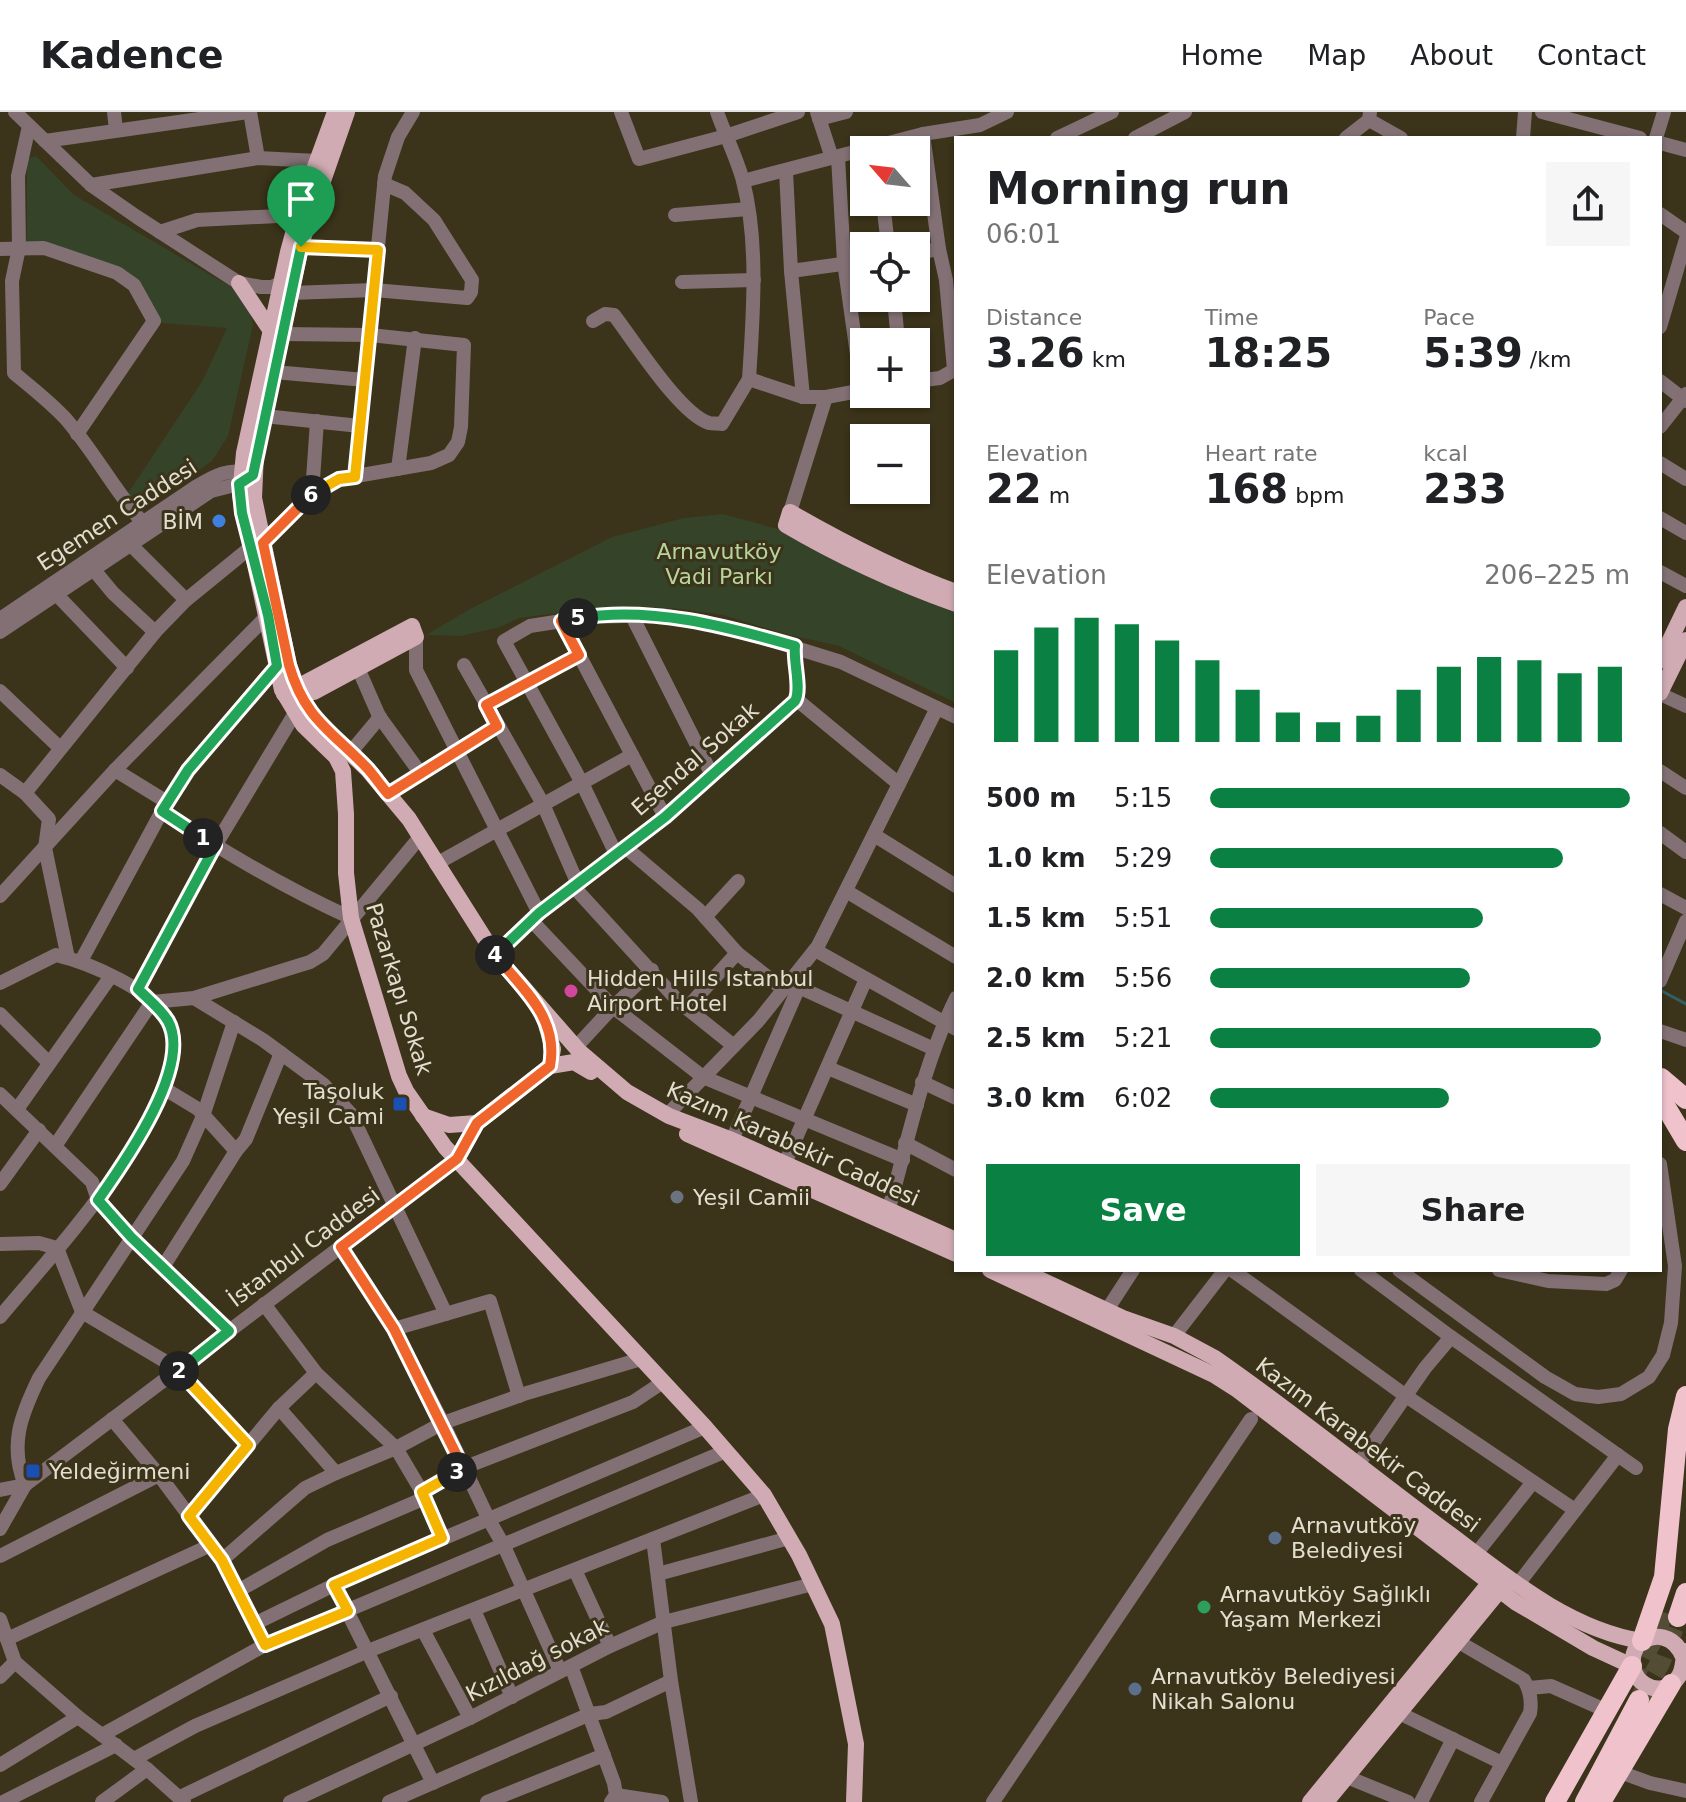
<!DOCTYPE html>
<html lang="en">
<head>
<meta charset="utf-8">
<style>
  :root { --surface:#fff; --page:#f6f6f6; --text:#202124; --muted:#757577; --line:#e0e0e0; --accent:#0b8043 }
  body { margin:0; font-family:"DejaVu Sans",sans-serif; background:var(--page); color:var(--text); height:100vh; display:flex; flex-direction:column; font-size:30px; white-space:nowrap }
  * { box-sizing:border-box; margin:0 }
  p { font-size:26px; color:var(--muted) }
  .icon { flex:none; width:44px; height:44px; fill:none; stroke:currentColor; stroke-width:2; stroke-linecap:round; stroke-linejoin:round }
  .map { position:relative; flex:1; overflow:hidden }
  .panel { position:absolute; left:954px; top:24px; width:708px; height:1136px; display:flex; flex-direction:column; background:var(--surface); border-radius:0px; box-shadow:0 2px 6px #0004 }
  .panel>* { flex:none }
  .needle { width:52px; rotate:298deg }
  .buttons { position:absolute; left:850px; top:24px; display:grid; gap:16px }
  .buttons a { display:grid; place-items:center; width:80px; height:80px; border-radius:0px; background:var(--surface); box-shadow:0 2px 6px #0004; font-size:40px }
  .pin { position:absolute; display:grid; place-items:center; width:68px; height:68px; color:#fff; margin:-82px -34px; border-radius:50% 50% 50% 0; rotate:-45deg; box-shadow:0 0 8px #0007 }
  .pin .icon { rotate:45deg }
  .km { position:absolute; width:40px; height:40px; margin:-20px; border-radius:50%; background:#222; color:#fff; font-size:22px; line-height:40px; text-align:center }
  .round { display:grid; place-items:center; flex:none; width:84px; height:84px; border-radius:0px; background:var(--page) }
  .overview { display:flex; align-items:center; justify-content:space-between; height:136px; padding:0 32px }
  h1 { font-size:44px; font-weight:600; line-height:60px }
  .stats { display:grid; grid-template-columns:repeat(3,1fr); gap:12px; height:136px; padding:8px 32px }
  .stats div { display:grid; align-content:center }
  .stats b { font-size:40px; font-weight:600 }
  .stats small { font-size:22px; font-weight:400 }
  .stats p { font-size:22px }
  .chart { height:224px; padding:16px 32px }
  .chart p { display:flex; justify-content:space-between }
  .chart svg { width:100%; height:144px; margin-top:8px; stroke:var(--accent); stroke-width:6 }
  .primary-button { display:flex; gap:16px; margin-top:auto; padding:16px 32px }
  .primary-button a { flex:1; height:92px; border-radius:0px; background:var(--accent); color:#fff; font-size:32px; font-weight:600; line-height:92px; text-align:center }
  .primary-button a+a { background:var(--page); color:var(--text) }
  ul { padding:0 32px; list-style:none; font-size:26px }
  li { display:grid; grid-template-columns:128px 96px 1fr; align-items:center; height:60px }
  li i { height:20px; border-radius:10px; background:var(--accent) }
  header { display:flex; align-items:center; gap:48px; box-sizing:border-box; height:112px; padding:0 40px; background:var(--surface); border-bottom:2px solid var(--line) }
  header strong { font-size:38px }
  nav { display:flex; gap:44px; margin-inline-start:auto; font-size:28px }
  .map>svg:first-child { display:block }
  .green { fill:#354428 }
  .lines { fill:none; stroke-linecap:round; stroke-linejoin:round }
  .stream { stroke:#306065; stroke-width:3 }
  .highway-tunnel { stroke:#544d35; stroke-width:20; stroke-dasharray:20 10; stroke-linecap:butt }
  .minor { stroke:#827074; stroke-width:14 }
  .major { stroke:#d1abb3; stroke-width:16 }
  .highway { stroke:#efc2cc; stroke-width:20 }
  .split-1-casing { stroke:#fff; stroke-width:16 }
  .split-2-casing { stroke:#fff; stroke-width:16 }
  .split-3-casing { stroke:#fff; stroke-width:16 }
  .split-4-casing { stroke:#fff; stroke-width:16 }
  .split-5-casing { stroke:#fff; stroke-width:16 }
  .split-6-casing { stroke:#fff; stroke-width:16 }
  .split-7-casing { stroke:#fff; stroke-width:16 }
  .split-1 { stroke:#22a559; stroke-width:10 }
  .split-2 { stroke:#22a559; stroke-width:10 }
  .split-3 { stroke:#f5b400; stroke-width:10 }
  .split-4 { stroke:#f0652b; stroke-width:10 }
  .split-5 { stroke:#22a559; stroke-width:10 }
  .split-6 { stroke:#f0652b; stroke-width:10 }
  .split-7 { stroke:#f5b400; stroke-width:10 }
  .shop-dot { fill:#3f7fe0; stroke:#3b331a; stroke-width:3 }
  .hotel-dot { fill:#d1479c; stroke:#3b331a; stroke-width:3 }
  .transit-dot { fill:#1a4fb4; stroke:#3b331a; stroke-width:3 }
  .worship-dot { fill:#6b7280; stroke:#3b331a; stroke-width:3 }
  .service-dot { fill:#5c6f8a; stroke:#3b331a; stroke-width:3 }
  .leisure-dot { fill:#2e9e5b; stroke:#3b331a; stroke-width:3 }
  .labels { text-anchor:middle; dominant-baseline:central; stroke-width:6; stroke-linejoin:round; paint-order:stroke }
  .street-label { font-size:22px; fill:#e3decf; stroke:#3b331a }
  .poi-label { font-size:22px; fill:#e3decf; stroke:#3b331a; text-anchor:start }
  .park-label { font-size:22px; fill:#b6d59d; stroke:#3b331a }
</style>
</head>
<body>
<header>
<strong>Kadence</strong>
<nav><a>Home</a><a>Map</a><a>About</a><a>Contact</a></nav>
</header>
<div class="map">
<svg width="1686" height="1690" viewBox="0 0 1686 1690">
  <rect width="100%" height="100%" fill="#3b331a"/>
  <g class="green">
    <path d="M36,44L74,83L233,176C245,187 250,197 253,213L228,324L212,349L140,399L127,383L203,268L227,216L162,211L138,169L127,159L27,131V47Z"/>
    <polygon points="723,402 781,418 868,465 956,501 956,591 839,534 789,523 723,503 682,497 634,494 582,498 519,506 500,515 461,524 426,523 470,497 612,425 684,406"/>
  </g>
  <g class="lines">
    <polyline class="stream" points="1660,878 1686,892"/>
    <g class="highway-tunnel">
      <polyline points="1630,1572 1657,1519 1663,1500"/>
      <polyline points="1639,1588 1660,1551 1678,1505"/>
    </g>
    <g class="minor">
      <polyline points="15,0 91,73 137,105 239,171 261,175 272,175 281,171"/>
      <polyline points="114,0 116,18"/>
      <polyline points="250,0 258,46"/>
      <polyline points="621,0 639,47 726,24 798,0"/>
      <path d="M717,0C725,23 737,46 743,69C759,130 753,205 749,267L803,285H826L864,278"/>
      <polyline points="817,0 832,46"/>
      <polyline points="1542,0 1640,26"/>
      <polyline points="819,7 846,0"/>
      <polyline points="1369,8 1401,26"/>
      <path d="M29,14L18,64L19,136L12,169L14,261C31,275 49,289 65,306C94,339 114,378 143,411"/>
      <polyline points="923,22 939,137 946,168 954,257"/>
      <polyline points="1057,26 1112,0"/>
      <polyline points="1135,26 1185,0"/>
      <polyline points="1346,26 1369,8 1370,0"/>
      <polyline points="1523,26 1525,0"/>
      <polyline points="1656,26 1664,0"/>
      <polyline points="45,29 248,0"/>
      <polyline points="1660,31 1686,38"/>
      <polyline points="838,45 844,150 862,278"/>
      <polyline points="786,59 791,159 803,285"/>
      <polyline points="743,69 923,22 980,13 1007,0"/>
      <polyline points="91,73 258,46 317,49"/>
      <polyline points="883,90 888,134"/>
      <polyline points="1660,102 1686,120"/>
      <polyline points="675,103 748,97"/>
      <polyline points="160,120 197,108 298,103"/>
      <polyline points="301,135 378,138"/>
      <polyline points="0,137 44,136 117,161 134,173 154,209 77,322"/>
      <polyline points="916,141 939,137"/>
      <polyline points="791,159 864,149"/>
      <polyline points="682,170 754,168"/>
      <polyline points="291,181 374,178 467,186 471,180 472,168 434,108 405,81 384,72"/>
      <polyline points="894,186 898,230"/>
      <path d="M593,209L605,202L614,203C634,229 680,302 709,311C713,312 718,311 722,312L749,267"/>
      <polyline points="1660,215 1686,127"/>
      <polyline points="274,260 365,268"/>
      <polyline points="916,269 940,266 956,257"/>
      <polyline points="1660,269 1686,289"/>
      <polyline points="264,304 360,314"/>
      <polyline points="1660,315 1686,282"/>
      <polyline points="1660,351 1686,367"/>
      <polyline points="398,357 415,226"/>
      <polyline points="355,365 385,64 398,25 413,0"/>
      <polyline points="312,382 317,309"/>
      <polyline points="790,400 826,285"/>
      <polyline points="1660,406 1686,421"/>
      <polyline points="263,431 319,376 339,367 431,351 449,343 458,330 461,315 464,233 370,223 282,222"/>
      <polyline points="131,433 186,488"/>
      <polyline points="94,458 113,481 155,520"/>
      <polyline points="1660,460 1686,474"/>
      <polyline points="57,483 127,556"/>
      <polyline points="632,504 712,663"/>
      <path d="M0,507L194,376C211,366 229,354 249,362"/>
      <polyline points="561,509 665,705"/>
      <polyline points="0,520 211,379 239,372 250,365"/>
      <polyline points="416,525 416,558 539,801"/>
      <polyline points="464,553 543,692 577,770"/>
      <polyline points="358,556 379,604 421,662"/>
      <polyline points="0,579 60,636"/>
      <polyline points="1660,582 1686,594"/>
      <polyline points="796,587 899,672"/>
      <polyline points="486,593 579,543"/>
      <polyline points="350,641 380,605"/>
      <polyline points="115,658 167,690"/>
      <polyline points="1660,659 1686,676"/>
      <polyline points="0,663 25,681 49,707 45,736 68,846"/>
      <polyline points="25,681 155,520 186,488 251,435"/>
      <polyline points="388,682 497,614"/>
      <path d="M162,699C222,739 285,776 351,806"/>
      <polyline points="1660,721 1686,740"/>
      <polyline points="874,723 956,774"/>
      <polyline points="625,735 698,797 737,841 783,877"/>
      <polyline points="616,742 582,671 504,529 530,514 587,505 663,503 745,520 841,550 956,605"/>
      <polyline points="436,752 632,643"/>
      <polyline points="573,774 679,890 734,934"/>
      <polyline points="846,779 956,845"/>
      <polyline points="1660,782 1686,796"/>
      <polyline points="0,784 115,658 268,503"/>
      <polyline points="705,805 738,769"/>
      <polyline points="531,808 613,895 703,965 903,1048"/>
      <polyline points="815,838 956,917"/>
      <path d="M495,843L531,808L665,705L795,589C802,577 793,550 795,534"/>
      <polyline points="81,849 162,699 188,658 277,554"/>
      <polyline points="1660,869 1686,809"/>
      <path d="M0,871L56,843C89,851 155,878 169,911C201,985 46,1149 0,1205"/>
      <polyline points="792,872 934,937"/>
      <polyline points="138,877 215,734 295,601"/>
      <polyline points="194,886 263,928 324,973 351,1002 446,1202"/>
      <polyline points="687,896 737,841"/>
      <polyline points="0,902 49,951"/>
      <polyline points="1660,919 1686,928"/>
      <polyline points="576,935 613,895 652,858"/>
      <polyline points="828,956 917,993"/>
      <polyline points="922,970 956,986"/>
      <polyline points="165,977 198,997 236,1039"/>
      <polyline points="0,982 92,1070 98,1088 131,1125 229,1219"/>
      <polyline points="18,996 111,864"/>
      <polyline points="667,1003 759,908 818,834 937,596"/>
      <polyline points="732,1028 799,875"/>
      <polyline points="905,1031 956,1058"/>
      <polyline points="55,1034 152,890 194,886 310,850 323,842 420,725"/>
      <polyline points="785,1051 866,867"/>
      <polyline points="0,1072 39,1018"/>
      <path d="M889,1096C909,1025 923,953 956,886"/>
      <polyline points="0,1132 39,1131 57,1136 82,1200 178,1257 248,1333"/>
      <polyline points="341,1135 394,1217 443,1311 489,1408 504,1434 560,1559"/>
      <polyline points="163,1155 236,1039 246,1027 281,941"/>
      <polyline points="1232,1158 1406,1284 1575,1398"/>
      <polyline points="1361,1158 1451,1225 1636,1356"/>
      <polyline points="1399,1158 1545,1265 1575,1282 1598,1285 1621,1282 1649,1265 1663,1243 1671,1211 1675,1154 1660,1052"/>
      <polyline points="1499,1158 1548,1169 1606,1172 1615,1168 1621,1158"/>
      <polyline points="264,1192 316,1261 396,1336 422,1380 442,1426"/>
      <polyline points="1107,1198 1133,1158"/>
      <polyline points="394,1217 490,1189 519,1284"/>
      <polyline points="1174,1224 1225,1158"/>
      <polyline points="279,1296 336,1361"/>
      <polyline points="112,1307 159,1363 222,1448 265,1533"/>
      <polyline points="1357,1354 1425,1256 1451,1225"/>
      <path d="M25,1373C9,1333 21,1303 39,1266L183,1049L203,1004L234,910"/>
      <polyline points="0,1378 25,1373 457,1047"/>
      <polyline points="422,1380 463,1356 633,1290 663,1270"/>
      <polyline points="189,1404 279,1296 316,1261"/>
      <polyline points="0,1417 25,1373"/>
      <polyline points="1476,1442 1533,1370"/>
      <polyline points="0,1444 159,1363"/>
      <polyline points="222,1448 305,1376 336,1361 396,1336 443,1311 527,1281 641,1247"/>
      <polyline points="575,1458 610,1534"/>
      <polyline points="658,1462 789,1426"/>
      <polyline points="1518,1472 1618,1343"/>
      <polyline points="334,1473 433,1671"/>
      <polyline points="238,1479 327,1428 425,1386"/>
      <polyline points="474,1498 512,1585"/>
      <polyline points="0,1507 15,1550 78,1605 147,1657 184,1690"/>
      <polyline points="254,1512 334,1473 705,1315"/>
      <polyline points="423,1518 470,1606"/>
      <polyline points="7,1527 211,1433"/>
      <path d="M1457,1529L1524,1568C1530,1578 1532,1589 1530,1601L1481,1690"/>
      <polyline points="571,1554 614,1671 616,1683 611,1690"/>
      <polyline points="0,1565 15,1550"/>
      <polyline points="671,1569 691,1690"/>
      <polyline points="1529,1576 1551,1574 1607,1599"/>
      <polyline points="1399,1601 1502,1651"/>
      <polyline points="102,1623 265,1533 726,1339"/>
      <polyline points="134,1647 195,1614 368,1539 764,1383"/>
      <polyline points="0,1653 78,1605"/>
      <polyline points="1620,1660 1650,1671 1686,1679"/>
      <polyline points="1347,1665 1408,1690"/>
      <polyline points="616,1683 662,1690"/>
      <polyline points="180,1685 391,1584"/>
      <polyline points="3,1690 116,1633"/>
      <polyline points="102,1690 147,1657"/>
      <polyline points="290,1690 470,1606 610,1534 664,1510 813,1472"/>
      <polyline points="389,1690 590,1602 606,1600 671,1569 653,1427"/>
      <polyline points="487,1690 604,1643"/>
      <polyline points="993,1690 1251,1307"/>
      <polyline points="1421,1690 1453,1627"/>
    </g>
    <g class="major">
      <polyline points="335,0 301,93 288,140 244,341 240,383 282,578 303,613 336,645 343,659 346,702 346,761 351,806 399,964 406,979 445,1035 705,1315 764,1383 799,1443 832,1512 856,1632 854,1690"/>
      <polyline points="347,0 303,126 256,342 254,386 289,553 303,591 317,610 368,658 409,707 495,843 579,939 627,980 669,1004 732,1028 956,1128"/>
      <polyline points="239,171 271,219"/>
      <path d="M956,480C898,459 844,431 790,400L786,413C842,446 895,470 956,492"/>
      <polygon points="412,514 416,525 314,580 299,583 284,582"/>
      <polyline points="1660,549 1686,495"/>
      <polyline points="1660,581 1686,528"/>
      <polyline points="544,905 553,937 550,954"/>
      <polyline points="423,1004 449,1013 477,1011"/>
      <polyline points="687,1022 956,1142"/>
      <polyline points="457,1047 477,1011 550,954 574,950 591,960"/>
      <polyline points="990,1158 1214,1263 1236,1277 1515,1490 1593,1536 1632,1554"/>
      <path d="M1020,1158L1123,1206L1174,1224L1215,1246C1296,1302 1372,1365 1451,1423C1508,1466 1570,1518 1642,1529"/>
      <path d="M1683,1545C1675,1524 1654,1518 1637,1534C1619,1567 1661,1593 1679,1564C1684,1556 1682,1547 1686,1539"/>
      <polyline points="1310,1690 1496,1463"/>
      <polyline points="1326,1690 1505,1472"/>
    </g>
    <g class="highway">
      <polyline points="1661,966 1686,987"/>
      <polyline points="1660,985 1686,1029"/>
      <polyline points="1678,1505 1686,1481"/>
      <polyline points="1642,1529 1664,1465 1678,1317 1686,1284"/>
      <polyline points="1555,1690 1632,1554"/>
      <polyline points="1585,1690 1639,1588"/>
      <polyline points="1601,1690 1671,1572"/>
    </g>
  </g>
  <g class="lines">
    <defs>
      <polyline id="split-1" points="203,726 162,699 188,658 277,554 268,503 242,401 239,372 253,363 301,135"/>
      <path id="split-2" d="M179,1259L229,1219L131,1125L98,1088C124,1051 193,954 168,909C161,897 148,887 138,877L215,734L203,726"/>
      <polyline id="split-3" points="179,1259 248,1333 189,1404 222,1448 265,1533 348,1499 334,1473 442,1426 422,1380 457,1360"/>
      <path id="split-4" d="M457,1360L463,1356L394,1217L341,1135L457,1047L477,1011L550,954C559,906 523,877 495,843"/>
      <path id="split-5" d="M495,843L539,801L665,705L795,589C802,577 793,550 795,534C725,514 651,494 578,506"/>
      <path id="split-6" d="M311,383L263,431L289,553C305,608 332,619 368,657C375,665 381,674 388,682L497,614L486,593L579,543L561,509L578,506"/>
      <polyline id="split-7" points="301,135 378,138 355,365 339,367 311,383"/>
    </defs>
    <use href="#split-1" class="split-1-casing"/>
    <use href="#split-2" class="split-2-casing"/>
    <use href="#split-3" class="split-3-casing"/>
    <use href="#split-4" class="split-4-casing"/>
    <use href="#split-5" class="split-5-casing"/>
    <use href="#split-6" class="split-6-casing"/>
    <use href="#split-7" class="split-7-casing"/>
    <use href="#split-1" class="split-1"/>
    <use href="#split-2" class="split-2"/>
    <use href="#split-3" class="split-3"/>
    <use href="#split-4" class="split-4"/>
    <use href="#split-5" class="split-5"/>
    <use href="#split-6" class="split-6"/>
    <use href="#split-7" class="split-7"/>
  </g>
  <circle class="shop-dot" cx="219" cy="409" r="8"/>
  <circle class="hotel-dot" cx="571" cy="879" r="8"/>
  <g class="transit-dot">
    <rect x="392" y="984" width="16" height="16" rx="4"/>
    <rect x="25" y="1351" width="16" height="16" rx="4"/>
  </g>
  <circle class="worship-dot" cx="677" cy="1085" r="8"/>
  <g class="service-dot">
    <circle cx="1275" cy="1426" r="8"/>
    <circle cx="1135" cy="1577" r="8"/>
  </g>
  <circle class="leisure-dot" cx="1204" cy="1495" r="8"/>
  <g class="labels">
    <g class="street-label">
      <text transform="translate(117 403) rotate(-33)">Egemen Caddesi</text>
      <text transform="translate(695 647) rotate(-41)">Esendal Sokak</text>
      <text transform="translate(399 877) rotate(73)">Pazarkapı Sokak</text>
      <text transform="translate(793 1032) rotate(24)">Kazım Karabekir Caddesi</text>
      <text transform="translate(304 1135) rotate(-37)">İstanbul Caddesi</text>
      <text transform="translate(1368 1333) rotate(37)">Kazım Karabekir Caddesi</text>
      <text transform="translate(537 1548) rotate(-27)">Kızıldağ sokak</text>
    </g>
    <g class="poi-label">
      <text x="203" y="409" text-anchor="end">BİM</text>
      <text x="587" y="866">Hidden Hills Istanbul<tspan x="587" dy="25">Airport Hotel</tspan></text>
      <text x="384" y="979" text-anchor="end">Taşoluk<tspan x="384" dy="25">Yeşil Cami</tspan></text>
      <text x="693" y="1085">Yeşil Camii</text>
      <text x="49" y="1359">Yeldeğirmeni</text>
      <text x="1291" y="1413">Arnavutköy<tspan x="1291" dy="25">Belediyesi</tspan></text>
      <text x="1220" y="1482">Arnavutköy Sağlıklı<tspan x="1220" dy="25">Yaşam Merkezi</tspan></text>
      <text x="1151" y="1564">Arnavutköy Belediyesi<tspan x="1151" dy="25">Nikah Salonu</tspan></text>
    </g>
    <g class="park-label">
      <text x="719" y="439">Arnavutköy<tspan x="719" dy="25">Vadi Parkı</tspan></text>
    </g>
  </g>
</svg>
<div class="buttons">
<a><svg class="needle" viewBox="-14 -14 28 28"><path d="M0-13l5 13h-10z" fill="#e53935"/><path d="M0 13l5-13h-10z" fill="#757577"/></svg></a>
<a><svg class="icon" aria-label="locate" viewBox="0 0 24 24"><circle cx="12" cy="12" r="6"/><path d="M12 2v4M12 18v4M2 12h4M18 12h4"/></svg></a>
<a>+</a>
<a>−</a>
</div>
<div class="pin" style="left:301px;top:135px;background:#1e9e55"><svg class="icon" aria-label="arrive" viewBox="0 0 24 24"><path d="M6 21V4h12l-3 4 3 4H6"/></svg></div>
<b class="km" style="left:203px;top:726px">1</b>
<b class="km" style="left:179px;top:1259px">2</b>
<b class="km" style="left:457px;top:1360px">3</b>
<b class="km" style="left:495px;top:843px">4</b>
<b class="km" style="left:578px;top:506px">5</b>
<b class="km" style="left:311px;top:383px">6</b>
<section class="panel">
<div class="overview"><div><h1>Morning run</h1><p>06:01</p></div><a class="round"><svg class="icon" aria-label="share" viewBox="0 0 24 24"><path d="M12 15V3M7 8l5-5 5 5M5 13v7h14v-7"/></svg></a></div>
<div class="stats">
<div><p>Distance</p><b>3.26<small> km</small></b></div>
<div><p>Time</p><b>18:25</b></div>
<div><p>Pace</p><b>5:39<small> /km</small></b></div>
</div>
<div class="stats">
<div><p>Elevation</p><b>22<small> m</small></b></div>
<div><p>Heart rate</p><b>168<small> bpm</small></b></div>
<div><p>kcal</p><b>233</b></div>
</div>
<div class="chart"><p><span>Elevation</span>206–225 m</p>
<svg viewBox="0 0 160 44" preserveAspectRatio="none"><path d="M5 44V16M15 44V9M25 44V6M35 44V8M45 44V13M55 44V19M65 44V28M75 44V35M85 44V38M95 44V36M105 44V28M115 44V21M125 44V18M135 44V19M145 44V23M155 44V21"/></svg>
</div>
<ul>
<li><b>500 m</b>5:15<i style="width:100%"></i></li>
<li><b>1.0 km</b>5:29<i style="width:84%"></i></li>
<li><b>1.5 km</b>5:51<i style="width:65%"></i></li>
<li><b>2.0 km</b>5:56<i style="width:62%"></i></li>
<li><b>2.5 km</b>5:21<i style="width:93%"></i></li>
<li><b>3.0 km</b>6:02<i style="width:57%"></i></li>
</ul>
<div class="primary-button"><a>Save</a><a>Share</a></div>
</section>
</div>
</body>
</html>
